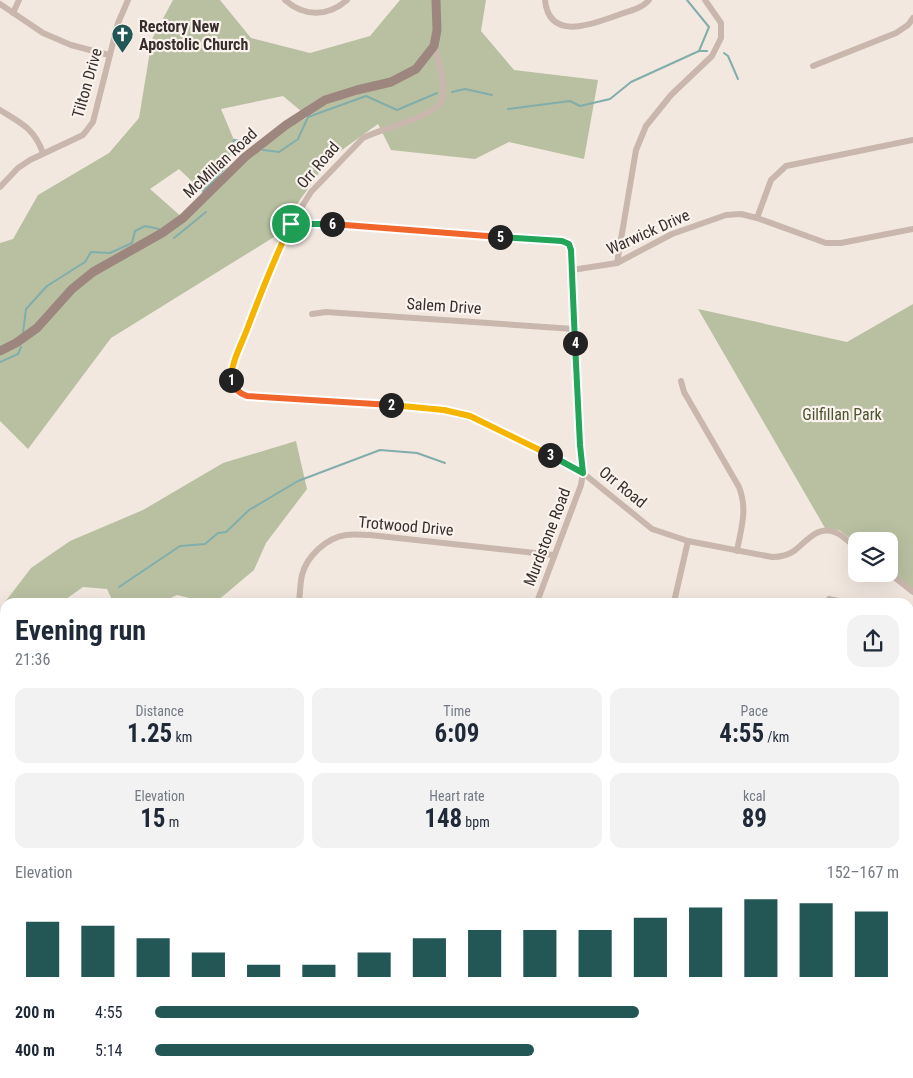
<!DOCTYPE html>
<html lang="en">
<head>
<meta charset="utf-8">
<style>
  :root { --surface:#fff; --page:#f2f2f3; --text:#1f2937; --muted:#747a83; --accent:#235756 }
  body { margin:0; font-family:"Roboto Condensed",sans-serif; background:var(--page); color:var(--text); height:100vh; display:flex; flex-direction:column; font-size:19px; white-space:nowrap }
  * { box-sizing:border-box; margin:0 }
  p { font-size:16px; color:var(--muted) }
  .icon { flex:none; width:28px; height:28px; fill:none; stroke:currentColor; stroke-width:2; stroke-linecap:round; stroke-linejoin:round }
  .map { position:relative; flex:1; overflow:hidden }
  .drawer { position:absolute; left:0px; top:598px; width:914px; height:481px; display:flex; flex-direction:column; background:var(--surface); border-radius:15px 15px 0 0; box-shadow:0 5px 20px #0002 }
  .drawer>* { flex:none }
  .fabs { position:absolute; left:848px; top:532px; display:grid; gap:10px }
  .fabs a { display:grid; place-items:center; width:50px; height:50px; border-radius:10px; background:var(--surface); box-shadow:0 5px 20px #0002; font-size:25px }
  .pin { position:absolute; display:grid; place-items:center; width:42px; height:42px; color:#fff; margin:-21px; border:2px solid #fff; border-radius:50%; box-shadow:0 1px 5px #0007 }
  .km { position:absolute; width:25px; height:25px; margin:-12px; border-radius:50%; background:#222; color:#fff; font-size:14px; line-height:25px; text-align:center }
  .round { display:grid; place-items:center; flex:none; width:52px; height:52px; border-radius:15px; background:var(--page) }
  .head { display:flex; align-items:center; justify-content:space-between; height:85px; padding:0 15px }
  h1 { font-size:28px; font-weight:700; line-height:38px }
  .metrics { display:grid; grid-template-columns:repeat(3,1fr); gap:8px; height:85px; padding:5px 15px }
  .metrics div { display:grid; align-content:center; border-radius:12px; background:var(--page); text-align:center }
  .metrics b { font-size:25px; font-weight:700 }
  .metrics small { font-size:14px; font-weight:400 }
  .metrics p { font-size:14px }
  .chart { height:140px; padding:10px 15px }
  .chart p { display:flex; justify-content:space-between }
  .chart svg { width:100%; height:90px; margin-top:5px; stroke:var(--accent); stroke-width:6 }
  ul { padding:0 15px; list-style:none; font-size:16px }
  li { display:grid; grid-template-columns:80px 60px 1fr; align-items:center; height:38px }
  li i { height:12px; border-radius:6px; background:var(--accent) }
  .map>svg:first-child { display:block }
  .green { fill:#b9c0a1; fill-rule:evenodd }
  .lines { fill:none; stroke-linecap:round; stroke-linejoin:round }
  .stream { stroke:#81adab; stroke-width:2 }
  .street { stroke:#c9b7ad; stroke-width:6 }
  .secondary { stroke:#9d867e; stroke-width:9 }
  .split-1-casing { stroke:#fff; stroke-width:10 }
  .split-2-casing { stroke:#fff; stroke-width:10 }
  .split-3-casing { stroke:#fff; stroke-width:10 }
  .split-4-casing { stroke:#fff; stroke-width:10 }
  .split-5-casing { stroke:#fff; stroke-width:10 }
  .split-6-casing { stroke:#fff; stroke-width:10 }
  .split-7-casing { stroke:#fff; stroke-width:10 }
  .split-1 { stroke:#f5b400; stroke-width:6 }
  .split-2 { stroke:#f0652b; stroke-width:6 }
  .split-3 { stroke:#f5b400; stroke-width:6 }
  .split-4 { stroke:#22a559; stroke-width:6 }
  .split-5 { stroke:#22a559; stroke-width:6 }
  .split-6 { stroke:#f0652b; stroke-width:6 }
  .split-7 { stroke:#22a559; stroke-width:6 }
  .labels { text-anchor:middle; dominant-baseline:central; stroke-width:4.5; stroke-linejoin:round; paint-order:stroke }
  .poi-label { font-size:16px; font-weight:bold; fill:#382e2b; stroke:#f9f2ed; text-anchor:start }
  .street-label { font-size:16px; fill:#382e2b; stroke:#f9f2ed }
  .park-label { font-size:16px; fill:#4b5530; stroke:#f9f2ed }
</style>
</head>
<body>
<div class="map">
<svg width="913" height="1078" viewBox="0 0 913 1078">
  <rect width="100%" height="100%" fill="#f2e8e0"/>
  <g class="green">
    <path d="M173,0H220L251,38L310,53L370,36L400,0H486L481,31L514,70L598,80L584,159L509,142L475,159L391,150L378,124L328,160L274,237L111,338L28,449L0,421V243L13,239L38,195L109,153L139,118L152,39ZM283,96L308,117L270,137L183,218L150,189L179,169L203,192L225,168L234,140L221,109Z"/>
    <polygon points="913,304 913,590 889,570 889,541 856,541 856,543 839,530 825,528 698,309 847,342"/>
    <polygon points="296,441 307,489 266,543 254,570 216,602 206,602 177,595 162,602 113,602 107,589 83,587 62,602 5,602 31,568 70,541 143,510 223,463"/>
    <polygon points="5,603 5,640 0,636 0,610"/>
    <polygon points="5,690 5,761 0,759 0,693"/>
    <polygon points="5,955 5,1074 252,1074 256,1078 0,1078 0,957"/>
    <polygon points="270,1074 320,1074 314,1078 272,1078"/>
  </g>
  <g class="lines">
    <g class="stream">
      <polyline points="699,51 707,51"/>
      <polyline points="724,53 728,56 738,79"/>
      <polyline points="452,92 465,89 492,95"/>
      <polyline points="508,109 570,101 580,106 610,99 631,82 699,51 709,27 687,0"/>
      <polyline points="263,150 279,152 298,139 308,117 366,96 397,110 437,93"/>
      <polyline points="203,192 225,168 234,140 252,142"/>
      <polyline points="174,238 206,212"/>
      <polyline points="23,333 26,309 47,286 85,262 91,252 110,253 132,243 135,231 145,226 159,229"/>
      <polyline points="0,362 18,354 21,347"/>
      <polyline points="119,587 180,546 205,544 218,533 226,532 249,510 298,481 380,450 417,453 445,463"/>
      <polyline points="0,699 5,695"/>
      <polyline points="0,760 5,761"/>
      <polyline points="0,897 5,893"/>
      <polyline points="239,1074 243,1078"/>
    </g>
    <g class="street">
      <path d="M285,0C304,17 328,17 347,0"/>
      <path d="M545,0C549,42 593,24 618,15C628,11 642,9 649,0"/>
      <polyline points="0,4 43,33 71,45 109,55"/>
      <polyline points="13,13 19,0"/>
      <path d="M434,46C438,59 447,87 442,100C435,118 381,128 363,138L311,192L291,224L279,249L232,371C229,389 239,395 255,397L408,406L444,410L470,416L583,473L652,529L688,541L772,557C780,557 787,556 794,551C807,541 818,524 837,533C844,537 850,543 856,547"/>
      <polyline points="813,66 896,33 908,25 913,18"/>
      <path d="M0,110C21,123 34,128 43,153"/>
      <polyline points="0,187 18,168 30,160 83,135 93,122 118,23 128,0"/>
      <polyline points="757,218 771,180 786,166 913,140"/>
      <path d="M291,224L320,223L540,239C551,240 565,238 571,250L574,329L580,445L583,473L581,485L537,602"/>
      <polyline points="617,263 636,150 646,126 671,95 712,56 721,38 721,23 705,0"/>
      <polyline points="572,270 617,263 672,234 726,215 741,214 757,218 826,243 841,243 913,229"/>
      <polyline points="312,314 326,312 574,329"/>
      <path d="M681,381L684,392L739,487C748,510 741,528 737,551"/>
      <polyline points="889,573 913,592"/>
      <polyline points="829,599 844,602"/>
      <path d="M299,602C300,594 300,584 302,575C307,556 326,538 346,535C353,534 362,535 370,535L553,555"/>
      <polyline points="674,602 688,541"/>
      <polyline points="909,765 913,768"/>
      <polyline points="909,887 913,893"/>
      <polyline points="909,902 912,898 913,894"/>
      <polyline points="406,1074 410,1078"/>
      <polyline points="552,1074 554,1078"/>
      <polyline points="620,1074 622,1078"/>
      <polyline points="469,1078 472,1074"/>
      <polyline points="527,1078 530,1074"/>
      <polyline points="860,1078 862,1074"/>
    </g>
    <g class="secondary">
      <polyline points="0,351 16,343 37,328 72,289 93,272 162,233 183,218 245,157 286,125 325,100 357,90 391,82 416,69 434,46 437,30 436,0"/>
      <polyline points="0,653 5,655"/>
      <polyline points="0,815 5,813"/>
      <polyline points="261,1074 264,1078"/>
    </g>
  </g>
  <g class="lines">
    <defs>
      <path id="split-1" d="M231,380C231,364 240,347 246,332C260,295 274,259 291,224"/>
      <path id="split-2" d="M231,380C233,389 239,393 247,396L391,405"/>
      <polyline id="split-3" points="391,405 444,410 470,416 550,455"/>
      <polyline id="split-4" points="550,455 583,473 580,445 575,343"/>
      <polyline id="split-5" points="500,237 562,241 569,244 571,250 575,343"/>
      <polyline id="split-6" points="332,224 500,237"/>
      <polyline id="split-7" points="291,224 332,224"/>
    </defs>
    <use href="#split-1" class="split-1-casing"/>
    <use href="#split-2" class="split-2-casing"/>
    <use href="#split-3" class="split-3-casing"/>
    <use href="#split-4" class="split-4-casing"/>
    <use href="#split-5" class="split-5-casing"/>
    <use href="#split-6" class="split-6-casing"/>
    <use href="#split-7" class="split-7-casing"/>
    <use href="#split-1" class="split-1"/>
    <use href="#split-2" class="split-2"/>
    <use href="#split-3" class="split-3"/>
    <use href="#split-4" class="split-4"/>
    <use href="#split-5" class="split-5"/>
    <use href="#split-6" class="split-6"/>
    <use href="#split-7" class="split-7"/>
  </g>
  <defs>
    <symbol id="church-pin" viewBox="-11 -11 22 30"><path d="M0 17L-7.5 6A9.5 9.5 0 1 1 7.5 6Z" fill="#235756" stroke="#f9f2ed"/><path d="M-1.2-6h2.4v3.5h3.3v2.4h-3.3V6h-2.4V-.1h-3.3v-2.4h3.3Z" fill="#fff"/></symbol>
  </defs>
  <g fill-rule="evenodd">
    <use href="#church-pin" x="110" y="22" width="25" height="34"/>
  </g>
  <g class="labels">
    <g class="poi-label">
      <text x="139" y="26">Rectory New<tspan x="139" dy="18">Apostolic Church</tspan></text>
    </g>
    <g class="street-label">
      <text transform="translate(87 83) rotate(-74)">Tilton Drive</text>
      <text transform="translate(220 163) rotate(-43)">McMillan Road</text>
      <text transform="translate(318 165) rotate(-49)">Orr Road</text>
      <text transform="translate(648 232) rotate(-24)">Warwick Drive</text>
      <text transform="translate(444 306) rotate(4)">Salem Drive</text>
      <text transform="translate(623 487) rotate(39)">Orr Road</text>
      <text transform="translate(406 526) rotate(5)">Trotwood Drive</text>
      <text transform="translate(547 537) rotate(-69)">Murdstone Road</text>
    </g>
    <g class="park-label">
      <text x="842" y="414">Gilfillan Park</text>
    </g>
  </g>
</svg>
<div class="fabs">
<a><svg class="icon" aria-label="layers" viewBox="0 0 24 24"><path d="M12 4l9 5-9 5-9-5zM3 14l9 5 9-5"/></svg></a>
</div>
<div class="pin" style="left:291px;top:224px;background:#1e9e55"><svg class="icon" aria-label="arrive" viewBox="0 0 24 24"><path d="M6 21V4h12l-3 4 3 4H6"/></svg></div>
<b class="km" style="left:231px;top:380px">1</b>
<b class="km" style="left:391px;top:405px">2</b>
<b class="km" style="left:550px;top:455px">3</b>
<b class="km" style="left:575px;top:343px">4</b>
<b class="km" style="left:500px;top:237px">5</b>
<b class="km" style="left:332px;top:224px">6</b>
<section class="drawer">
<div class="head"><div><h1>Evening run</h1><p>21:36</p></div><a class="round"><svg class="icon" aria-label="share" viewBox="0 0 24 24"><path d="M12 15V3M7 8l5-5 5 5M5 13v7h14v-7"/></svg></a></div>
<div class="metrics">
<div><p>Distance</p><b>1.25<small> km</small></b></div>
<div><p>Time</p><b>6:09</b></div>
<div><p>Pace</p><b>4:55<small> /km</small></b></div>
</div>
<div class="metrics">
<div><p>Elevation</p><b>15<small> m</small></b></div>
<div><p>Heart rate</p><b>148<small> bpm</small></b></div>
<div><p>kcal</p><b>89</b></div>
</div>
<div class="chart"><p><span>Elevation</span>152–167 m</p>
<svg viewBox="0 0 160 44" preserveAspectRatio="none"><path d="M5 44V17M15 44V19M25 44V25M35 44V32M45 44V38M55 44V38M65 44V32M75 44V25M85 44V21M95 44V21M105 44V21M115 44V15M125 44V10M135 44V6M145 44V8M155 44V12"/></svg>
</div>
<ul>
<li><b>200 m</b>4:55<i style="width:65%"></i></li>
<li><b>400 m</b>5:14<i style="width:51%"></i></li>
</ul>
</section>
</div>
</body>
</html>
